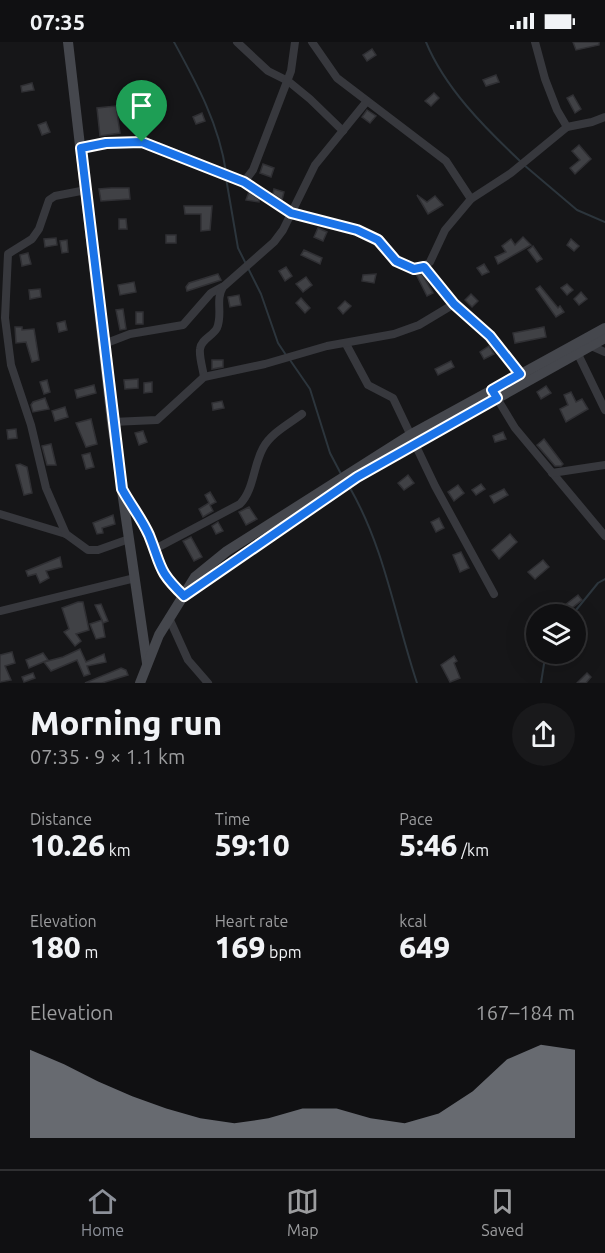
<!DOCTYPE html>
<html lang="en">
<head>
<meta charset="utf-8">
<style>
  :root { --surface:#101012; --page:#19191b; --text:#f1f3f6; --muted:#9c9d9f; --line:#303032; --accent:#8c9099 }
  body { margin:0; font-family:Ubuntu,sans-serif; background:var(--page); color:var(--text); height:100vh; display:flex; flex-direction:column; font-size:22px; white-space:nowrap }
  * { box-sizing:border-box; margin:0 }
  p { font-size:20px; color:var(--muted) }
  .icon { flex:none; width:33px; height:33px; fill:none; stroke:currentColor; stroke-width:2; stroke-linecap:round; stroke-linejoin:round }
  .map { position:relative; height:641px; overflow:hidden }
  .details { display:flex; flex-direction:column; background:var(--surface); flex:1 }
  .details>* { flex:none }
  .controls { position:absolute; left:526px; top:562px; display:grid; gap:12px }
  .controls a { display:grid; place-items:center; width:60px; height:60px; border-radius:50%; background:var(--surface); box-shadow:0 6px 24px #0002,0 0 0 2px var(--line); font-size:30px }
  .pin { position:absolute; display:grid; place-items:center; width:51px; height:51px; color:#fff; margin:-62px -26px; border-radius:50% 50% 50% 0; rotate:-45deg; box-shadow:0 0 6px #0007 }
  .pin .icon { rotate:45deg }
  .round { display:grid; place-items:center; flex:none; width:63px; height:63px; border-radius:32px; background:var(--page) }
  .summary { display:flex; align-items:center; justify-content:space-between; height:102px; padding:0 30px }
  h1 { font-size:33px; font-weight:800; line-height:45px }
  .figures { display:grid; grid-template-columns:repeat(3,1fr); gap:9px; height:102px; padding:6px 30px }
  .figures div { display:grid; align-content:center }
  .figures b { font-size:30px; font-weight:800 }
  .figures small { font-size:16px; font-weight:400 }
  .figures p { font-size:16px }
  .chart { height:168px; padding:12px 30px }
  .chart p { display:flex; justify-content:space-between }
  .chart svg { width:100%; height:108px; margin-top:6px; fill:var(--accent); opacity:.7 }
  .status { display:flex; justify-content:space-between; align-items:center; height:42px; padding:0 30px; background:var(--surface); direction:ltr }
  .status svg { height:16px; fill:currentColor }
  .tabs { display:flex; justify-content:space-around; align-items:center; height:84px; border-top:2px solid var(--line); background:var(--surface); font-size:16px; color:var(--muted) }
  .tabs a { display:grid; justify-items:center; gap:3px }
  .tabs .active { color:var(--accent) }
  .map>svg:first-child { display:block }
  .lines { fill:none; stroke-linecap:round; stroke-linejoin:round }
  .stream { stroke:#2c353c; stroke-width:2 }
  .building { fill:#404145; stroke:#303034; stroke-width:1.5 }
  .street { stroke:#37383d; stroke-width:8 }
  .secondary { stroke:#45474d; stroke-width:10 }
  .route-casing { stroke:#fff; stroke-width:12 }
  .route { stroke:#1a73e8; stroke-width:8 }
</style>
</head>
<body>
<div class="status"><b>07:35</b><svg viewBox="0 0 49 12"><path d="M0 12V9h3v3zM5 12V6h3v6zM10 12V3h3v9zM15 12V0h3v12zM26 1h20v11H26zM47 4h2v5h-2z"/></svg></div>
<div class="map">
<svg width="605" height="641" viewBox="0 0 605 641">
  <rect width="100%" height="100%" fill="#161618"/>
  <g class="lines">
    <g class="stream">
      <path d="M174,0C197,42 219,82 226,130"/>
      <path d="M426,0C445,46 484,85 520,119"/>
      <polyline points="524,123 577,168 605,180"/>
      <polyline points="226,136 238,206 261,252 278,301 286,313"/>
      <polyline points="290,318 310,347 330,411 341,432"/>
      <path d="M350,446C385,507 395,575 417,641"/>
      <polyline points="572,573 598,541 605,537"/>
      <polyline points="541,641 544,622 549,612"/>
    </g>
  </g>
  <g class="building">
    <polygon points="573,0 599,0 599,3 576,8"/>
    <polygon points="372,7 376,13 367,19 363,13"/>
    <polygon points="496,33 499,40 486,44 483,38"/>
    <polygon points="32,41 34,48 22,50 21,44"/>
    <polygon points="434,51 439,56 431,64 425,59"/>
    <polygon points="573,53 581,67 575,71 567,56"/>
    <polygon points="116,64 120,91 100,94 97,66"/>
    <polygon points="367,68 376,74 370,81 362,75"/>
    <polygon points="202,71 205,79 196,82 193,75"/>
    <polygon points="46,80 50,90 42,93 38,83"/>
    <polygon points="579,103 591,117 575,132 570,126 580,118 572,109"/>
    <polygon points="263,122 274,126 271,135 260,131"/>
    <polygon points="111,146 129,146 130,157 101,159 99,147"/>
    <polygon points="274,147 284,150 282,158 273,152"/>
    <polygon points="249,150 259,157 259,160 246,158"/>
    <polygon points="417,153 427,160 435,154 443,163 428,172"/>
    <polygon points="184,164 212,164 210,188 201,189 201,172 185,172"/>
    <polygon points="119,177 126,177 127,187 119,187"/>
    <polygon points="318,186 327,190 323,199 314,195"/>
    <rect x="166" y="193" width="10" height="8"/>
    <polygon points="523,195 531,203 498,222 495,215 506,210 502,204 511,197 515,203"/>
    <polygon points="56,196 57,203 45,205 44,197"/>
    <polygon points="571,197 579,204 574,209 567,203"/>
    <polygon points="67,198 68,210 62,211 60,199"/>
    <polygon points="533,204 542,217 537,220 528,208"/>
    <polygon points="304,208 322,216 320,222 301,213"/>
    <polygon points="28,211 31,222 22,224 20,213"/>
    <polygon points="484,222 489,230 482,233 477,226"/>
    <polygon points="286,225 292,234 285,239 279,229"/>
    <polygon points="218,232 221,238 187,249 186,245 189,241"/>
    <polygon points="376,232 374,241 362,239 363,233"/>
    <polygon points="416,232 422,232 433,251 427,254"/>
    <polygon points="306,235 312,243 303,250 296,242"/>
    <polygon points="134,240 136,250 120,253 118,243"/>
    <polygon points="567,242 573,248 567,253 561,246"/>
    <polygon points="540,244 558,266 560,264 564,270 556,275 536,247"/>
    <polygon points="40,247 41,255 30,257 29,248"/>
    <polygon points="581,250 587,257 579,263 574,257"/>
    <polygon points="471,252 478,259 472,265 465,258"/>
    <polygon points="239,253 241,263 230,265 228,255"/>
    <polygon points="301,256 310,266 305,271 296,261"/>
    <polygon points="345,259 351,264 343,272 338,266"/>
    <polygon points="123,267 126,287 120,288 116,268"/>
    <rect x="136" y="270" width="7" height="12"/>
    <polygon points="65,279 67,288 59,290 57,281"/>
    <polygon points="15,285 22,285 22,288 34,287 39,318 32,320 26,300 16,301"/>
    <polygon points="544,285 546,295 515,301 513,291"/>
    <polygon points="489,304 494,312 484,317 480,310"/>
    <polygon points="212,318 223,318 223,325 212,327"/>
    <polygon points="451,319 454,325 438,333 435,327"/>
    <polygon points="138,337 138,346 125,347 124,338"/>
    <polygon points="47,338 50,350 44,352 40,340"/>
    <polygon points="152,340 152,350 144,351 144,341"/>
    <polygon points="94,343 96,351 77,356 75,348"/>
    <polygon points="546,344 551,351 541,357 537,350"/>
    <polygon points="571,350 576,360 582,357 588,367 566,380 560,367 568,363 564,353"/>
    <polygon points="45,356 49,367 33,370 31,363 33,360"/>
    <polygon points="222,359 224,366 213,368 212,361"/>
    <polygon points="65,365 68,375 55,379 52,369"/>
    <polygon points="91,377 97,402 86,405 76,381"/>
    <polygon points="16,387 17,396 8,397 7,388"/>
    <polygon points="143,389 147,400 139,403 135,391"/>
    <polygon points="503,390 506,397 495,400 493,394"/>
    <polygon points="544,397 563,422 561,424 555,424 537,403"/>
    <polygon points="51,402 56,423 47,423 42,404"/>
    <polygon points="90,411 94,425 86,427 82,413"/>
    <polygon points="20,422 27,425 32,451 24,453 16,423"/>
    <polygon points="408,433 414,441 404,448 398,441"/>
    <polygon points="481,442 485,447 476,453 472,448"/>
    <polygon points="458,443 464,451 454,459 448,450"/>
    <polygon points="504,447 508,453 494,461 490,454"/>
    <polygon points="210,450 216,460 210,463 213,469 203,475 199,467 209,461 205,453"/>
    <polygon points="249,465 257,477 246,483 239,470"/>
    <polygon points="113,473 115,482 102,486 103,491 97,492 93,481"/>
    <polygon points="439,476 444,486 436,490 431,480"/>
    <polygon points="218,480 223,489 216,492 212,484"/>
    <polygon points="510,492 517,500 499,517 492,508"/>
    <polygon points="191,495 202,515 194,519 183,499"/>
    <polygon points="461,510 469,526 460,530 453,513"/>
    <polygon points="60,515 62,525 46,529 49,536 40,541 36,532 28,534 26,529"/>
    <polygon points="543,518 549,525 535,537 528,530"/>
    <polygon points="578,553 582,558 564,572 560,567"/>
    <polygon points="78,560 83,560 89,588 76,592 81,599 75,604 64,590 69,587 62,566"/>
    <polygon points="101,562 108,579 103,581 102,578 105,595 96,597 90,582 102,578 95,563"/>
    <polygon points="80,607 86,620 104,612 106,620 87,624 90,632 84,634 77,618 51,629 44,620 63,615"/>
    <polygon points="12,610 15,621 5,624 11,638 0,640 0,613"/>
    <polygon points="43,611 48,618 29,626 26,618"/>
    <polygon points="454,614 457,619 454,621 460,636 450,640 441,623"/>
    <polygon points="121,626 126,628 128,633 102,641 85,641"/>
    <polygon points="33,631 35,636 24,640 22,635"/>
    <polygon points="587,631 591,635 586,641 577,641"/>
  </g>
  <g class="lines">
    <g class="street">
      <polyline points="237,0 268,29 288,39 310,57 343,89"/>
      <polyline points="312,0 337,36 446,119 471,157"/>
      <polyline points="535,0 545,37 557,68 567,85"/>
      <polyline points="81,106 121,100 158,104 244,140 291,171 357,188 378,198 396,219 419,227 430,220 445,188 471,157 511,131 567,85 592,80 605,75"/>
      <polyline points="244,140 253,128 291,29 295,0"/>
      <polyline points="424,225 454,262 490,294 521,332"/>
      <polyline points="104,302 130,292 183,283 211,251 222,245"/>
      <polyline points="346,302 368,343 393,356 435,444 494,552"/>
      <polyline points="589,303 605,310"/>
      <polyline points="576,308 605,368"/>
      <path d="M204,335C203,327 199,315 200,307C201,297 213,294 217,286C223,272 215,258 223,245L274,200L283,188L315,123L367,59"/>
      <polyline points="495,353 515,386 605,494"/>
      <polyline points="112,380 157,378 204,335 265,322 327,304 394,292 419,283 454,262"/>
      <polyline points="552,431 605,423"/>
      <polyline points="0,472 66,492 88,508 98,508 129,497"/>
      <polyline points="66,492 46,446 31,383 11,323 5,276 8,212 32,197 39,187 49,158 55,154 86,148"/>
      <path d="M153,508L240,462C254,448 253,424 263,406C271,391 289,382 302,372"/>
      <polyline points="0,569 135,536"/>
      <polyline points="169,576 188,618 208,641"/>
    </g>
    <g class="secondary">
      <polyline points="68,0 112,380 147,621"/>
      <path d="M125,452C133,466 143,479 149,494C161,524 159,530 184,554"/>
      <polyline points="189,550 357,435 605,296"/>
      <polyline points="140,641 159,593 195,535 227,509 410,393 605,286"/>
    </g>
  </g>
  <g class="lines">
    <defs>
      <path id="route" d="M142,100L244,140L291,171L357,188L378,198L396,219L414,227L424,225L454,262L490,294L520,332L492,348L497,356L357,435L184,554C157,528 162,525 149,493C142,477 130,462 122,447L81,106L106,101Z"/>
    </defs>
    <use href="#route" class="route-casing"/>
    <use href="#route" class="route"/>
  </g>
</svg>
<div class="controls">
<a><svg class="icon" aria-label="layers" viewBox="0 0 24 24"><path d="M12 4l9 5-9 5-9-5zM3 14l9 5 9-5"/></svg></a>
</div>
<div class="pin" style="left:142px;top:100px;background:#1e9e55"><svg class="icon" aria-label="arrive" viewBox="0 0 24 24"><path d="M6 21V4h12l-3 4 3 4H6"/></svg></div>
</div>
<section class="details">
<div class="summary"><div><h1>Morning run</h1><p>07:35 · 9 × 1.1 km</p></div><a class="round"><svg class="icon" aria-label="share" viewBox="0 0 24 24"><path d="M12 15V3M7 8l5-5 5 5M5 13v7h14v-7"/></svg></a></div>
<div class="figures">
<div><p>Distance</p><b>10.26<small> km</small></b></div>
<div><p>Time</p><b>59:10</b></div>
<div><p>Pace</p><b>5:46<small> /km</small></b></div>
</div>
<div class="figures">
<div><p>Elevation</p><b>180<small> m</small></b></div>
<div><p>Heart rate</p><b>169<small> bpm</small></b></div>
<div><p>kcal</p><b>649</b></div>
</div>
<div class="chart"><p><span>Elevation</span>167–184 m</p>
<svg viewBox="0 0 160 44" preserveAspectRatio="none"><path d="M0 44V8L10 14L20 21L30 27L40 32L50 36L60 38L70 36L80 32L90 32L100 36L110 38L120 34L130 25L140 12L150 6L160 8V44z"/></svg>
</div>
</section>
<nav class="tabs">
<a class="active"><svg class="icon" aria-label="home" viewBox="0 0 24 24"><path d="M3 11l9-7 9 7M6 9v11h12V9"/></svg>Home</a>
<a><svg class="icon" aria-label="map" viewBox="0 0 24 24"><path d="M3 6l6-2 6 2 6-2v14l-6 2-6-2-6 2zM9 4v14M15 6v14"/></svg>Map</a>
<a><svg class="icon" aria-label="saved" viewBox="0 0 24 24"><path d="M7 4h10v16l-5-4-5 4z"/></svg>Saved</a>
</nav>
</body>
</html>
